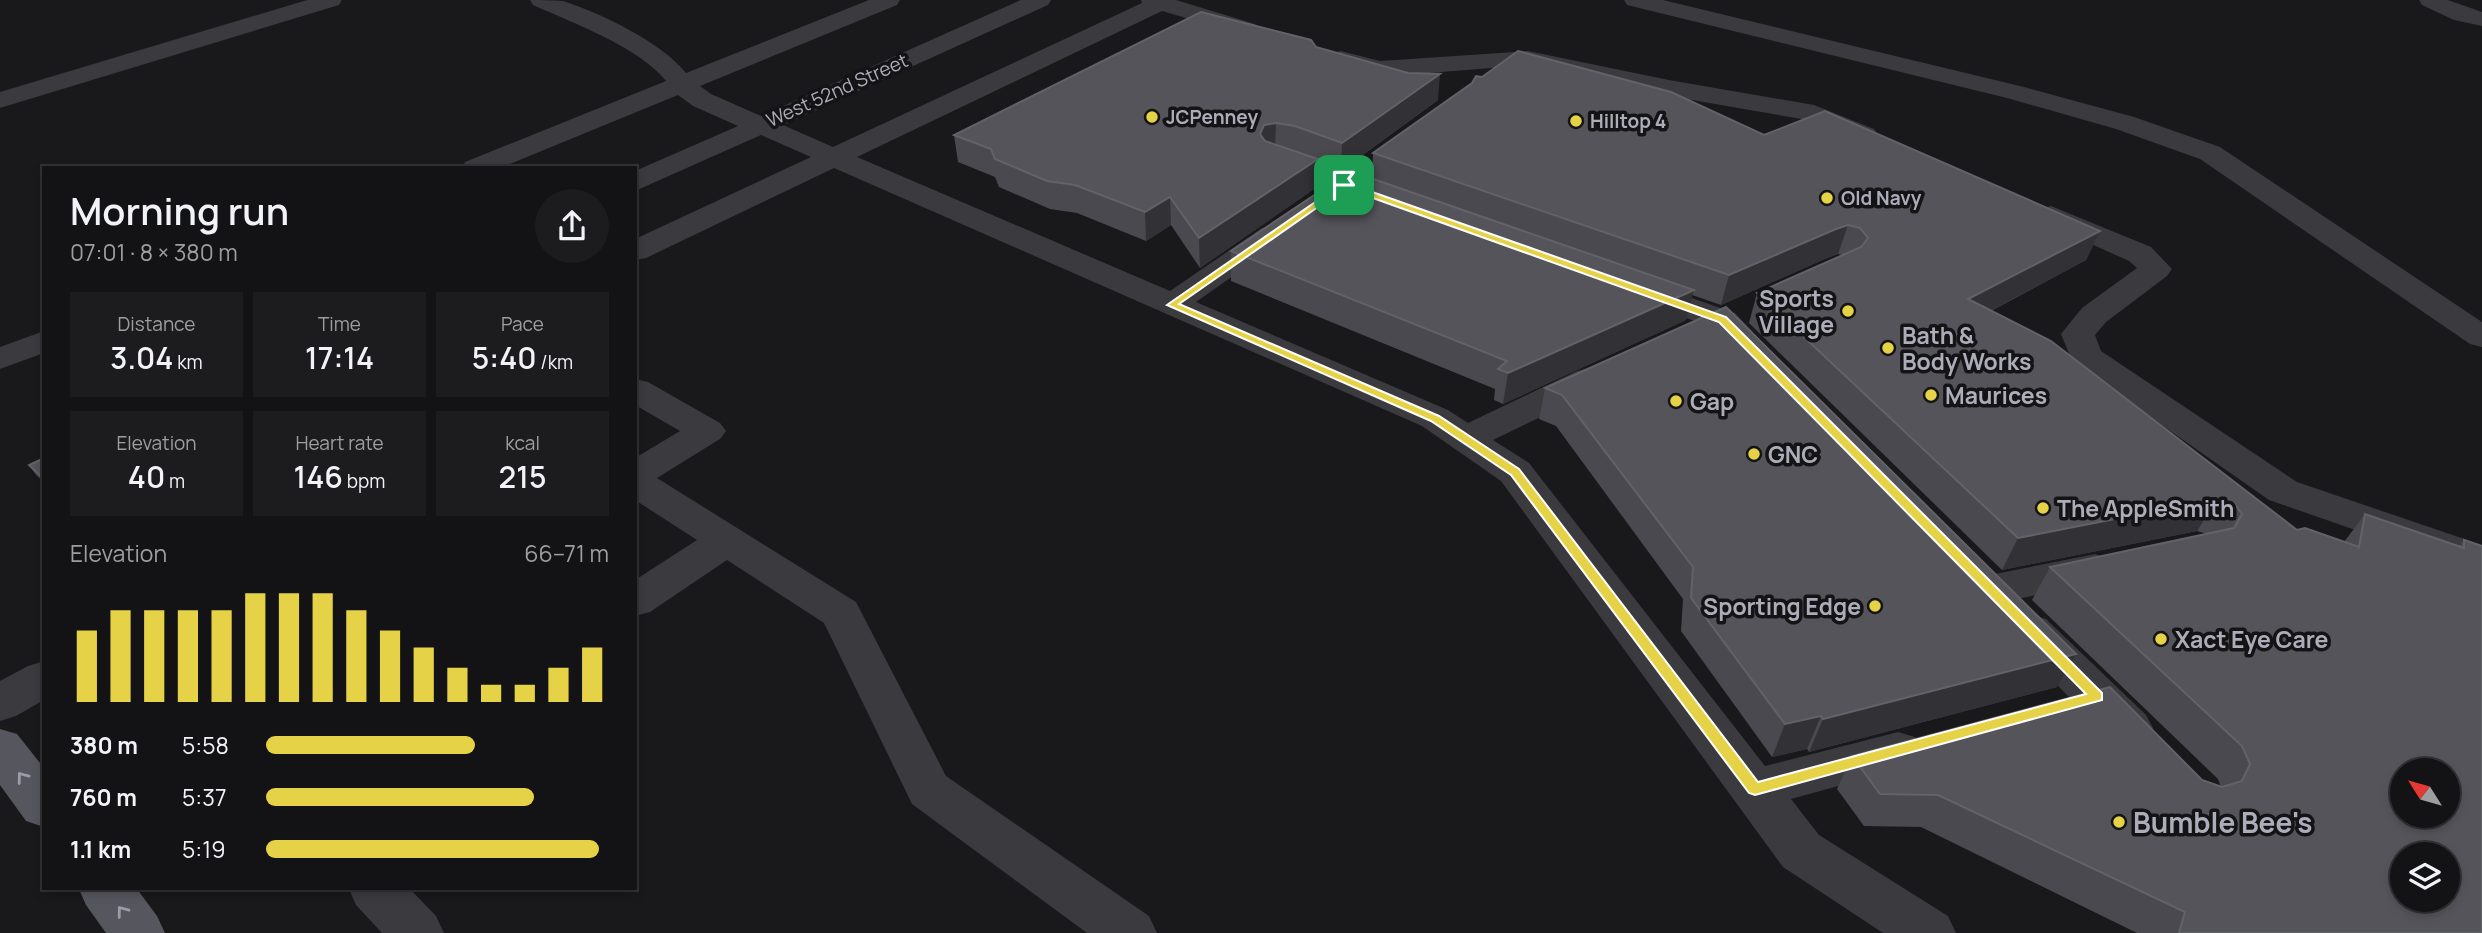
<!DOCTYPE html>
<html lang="en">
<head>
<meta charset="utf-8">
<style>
  :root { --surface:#131214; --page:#1c1b1d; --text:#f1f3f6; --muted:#9d9ea0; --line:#323234; --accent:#e5d246 }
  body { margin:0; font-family:Manrope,sans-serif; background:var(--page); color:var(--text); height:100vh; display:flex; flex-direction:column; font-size:26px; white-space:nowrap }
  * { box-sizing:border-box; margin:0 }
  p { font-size:23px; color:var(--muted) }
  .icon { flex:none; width:38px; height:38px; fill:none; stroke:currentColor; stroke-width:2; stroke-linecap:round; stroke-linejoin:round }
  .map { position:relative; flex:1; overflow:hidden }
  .drawer { position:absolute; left:42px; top:166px; width:595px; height:724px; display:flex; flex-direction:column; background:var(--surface); border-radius:0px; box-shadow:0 4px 10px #0003,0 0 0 2px var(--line) }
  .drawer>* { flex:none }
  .needle { width:46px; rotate:307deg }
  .fabs { position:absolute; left:2390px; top:758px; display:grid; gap:14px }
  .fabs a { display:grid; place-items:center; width:70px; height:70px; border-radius:50%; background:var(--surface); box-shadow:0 4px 10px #0003,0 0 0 2px var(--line); font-size:35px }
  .pin { position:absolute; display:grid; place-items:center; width:60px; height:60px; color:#fff; margin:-30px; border-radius:14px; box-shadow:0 4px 10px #0006 }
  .round { display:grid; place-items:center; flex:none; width:74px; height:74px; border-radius:37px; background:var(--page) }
  .headline { display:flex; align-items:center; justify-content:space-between; height:119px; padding:0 28px }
  h1 { font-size:38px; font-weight:600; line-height:52px }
  .stats { display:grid; grid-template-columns:repeat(3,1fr); gap:10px; height:119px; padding:7px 28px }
  .stats div { display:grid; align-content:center; border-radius:0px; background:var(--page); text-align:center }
  .stats b { font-size:30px; font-weight:600 }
  .stats small { font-size:19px; font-weight:400 }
  .stats p { font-size:19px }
  .chart { height:196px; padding:14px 28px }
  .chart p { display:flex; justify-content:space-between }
  .chart svg { width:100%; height:126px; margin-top:7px; stroke:var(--accent); stroke-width:6 }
  ul { padding:0 28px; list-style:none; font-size:23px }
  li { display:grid; grid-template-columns:112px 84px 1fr; align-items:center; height:52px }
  li i { height:18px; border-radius:9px; background:var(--accent) }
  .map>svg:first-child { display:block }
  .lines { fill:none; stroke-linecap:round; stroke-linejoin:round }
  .minor { fill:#3a3a3f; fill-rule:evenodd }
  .major { fill:#56565e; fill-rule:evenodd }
  .wall { fill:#4a494f }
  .shaded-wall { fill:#323135 }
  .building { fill:#55545a; stroke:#626269; stroke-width:2; fill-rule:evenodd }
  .oneway { stroke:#9b9ca7 }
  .route { fill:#e5d246; stroke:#fff; stroke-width:2; fill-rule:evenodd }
  .poi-dot { fill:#e5d246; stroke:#141315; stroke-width:2.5 }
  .labels { text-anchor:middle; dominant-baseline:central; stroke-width:7; stroke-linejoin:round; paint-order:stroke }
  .far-street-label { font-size:19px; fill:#acadb9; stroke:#141315 }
  .far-poi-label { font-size:19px; font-weight:bold; fill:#acadb9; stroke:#141315; text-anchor:start }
  .poi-label { font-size:23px; font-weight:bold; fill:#acadb9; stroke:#141315; text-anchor:start }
  .near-poi-label { font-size:28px; font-weight:bold; fill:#acadb9; stroke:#141315; text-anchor:start }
</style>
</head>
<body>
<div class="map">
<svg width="2482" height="933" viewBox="0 0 2482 933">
  <rect width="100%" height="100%" fill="#19181a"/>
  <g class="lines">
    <g class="minor">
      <polygon points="307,0 342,0 339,5 0,108 0,92"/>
      <path d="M530,0C540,0 553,0 563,1C601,13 661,42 686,73L869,0H900L897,5L700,86L711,94L761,116L1021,0H1051L1048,5L783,125L833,147L1142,3L1141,0H1176L1255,24L1259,29L1255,34L1247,36L1162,11L857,157L1170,291L1262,228L1273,225L1284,228L1288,234L1284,240L1196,302L1448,410L1468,423L1577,371L1590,368L1603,371L1608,379L1603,387L1493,440L1529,463L1765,766L1898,732L1915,737L1922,751L1915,765L1791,799L1819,835L1948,916L1956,933H1883L1783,867L1501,481L1422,426L834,168L646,258L635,260V239L811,157L761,135L635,191V171L738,126L693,106L678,95L500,168H461L465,162L666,81C639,47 573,23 533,5Z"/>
      <polygon points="1624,0 1663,0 2024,87 2134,117 2220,147 2482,322 2482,347 2470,344 2200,159 2116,129 2007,98 1627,5"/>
      <polygon points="2419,0 2448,0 2482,12 2482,26 2454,20 2422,5"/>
      <polygon points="1341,51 1380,61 1528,51 1669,80 1814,105 1874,129 1878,135 1874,141 1864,143 1807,120 1669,96 1528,65 1379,77 1332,63 1329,58 1332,53"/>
      <polygon points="1276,152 1392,193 1397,199 1392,205 1382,208 1372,205 1266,166 1262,160 1266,154"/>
      <polygon points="2051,206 2151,247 2172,269 2167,276 2106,322 2095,335 2101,351 2297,482 2482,545 2482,574 2269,500 2073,363 2061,334 2082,308 2137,268 2129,261 2040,221 2036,215 2040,209"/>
      <polygon points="1640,280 1735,313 1766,346 1761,353 1749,356 1737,353 1711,327 1629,297 1624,290 1629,283"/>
      <polygon points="44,331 44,353 0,369 0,347"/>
      <polygon points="635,379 648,382 720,423 726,431 720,439 657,478 856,602 946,776 1149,916 1157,933 1087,933 912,804 824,623 727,560 650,612 635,616 635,580 697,540 635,500 635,458 680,431 635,405"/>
      <polygon points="2095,554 2110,559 2116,569 2110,579 1990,605 1975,601 1969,590 1975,579 1990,575"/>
      <polygon points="2030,614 2046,619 2146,715 2153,728 2146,741 2129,747 2112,741 2014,641 2008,630 2014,619"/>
      <polygon points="44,661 44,700 16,716 0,721 0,681 28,666"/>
      <polygon points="349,889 410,889 436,916 444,933 382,933 356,905"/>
    </g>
    <g class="major">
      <polygon points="0,729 17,734 44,768 44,827 26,821 0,785"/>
      <polygon points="79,889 137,889 157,916 165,933 106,933 86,905"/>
    </g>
  </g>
  <g class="wall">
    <polygon points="1438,100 1341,171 1318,162 1317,187 1200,268 1171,225 1146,241 1077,213 1050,209 999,187 995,177 958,162 954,135"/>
    <polygon points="1764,135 2100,231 2086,260 1991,311 2297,530 2344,542 2365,514 2459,546 2464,540 2482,933 2137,933 1921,827 1864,826 1837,789 1852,756 2202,780 2221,787 2218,779 2032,600 2050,567 2207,534 2197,531 2002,570 1749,323 1757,293 1842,255 1838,254 1827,258 1721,305 1692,295 1686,320 1503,404 1494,400 1495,389 1231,281 1231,251 1372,178 1373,153"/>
    <polygon points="1726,307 2057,687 1809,752 1807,749 1772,757 1681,631 1683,599 1556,426 1539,419 1545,388"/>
    <polygon points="44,458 44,482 36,475 29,465"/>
  </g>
  <g class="shaded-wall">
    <polygon points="1440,74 1438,100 1341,171 1342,143"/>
    <polygon points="1276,123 1275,150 1264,153 1260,134 1264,125"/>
    <polygon points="1318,159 1317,187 1200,268 1199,238"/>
    <polygon points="1170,197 1171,225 1146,241 1145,212"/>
    <polygon points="1848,225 1838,254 1827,258 1721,305 1729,275 1836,229"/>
    <polygon points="2100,231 2086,260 1956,329 1968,299"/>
    <polygon points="1694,290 1686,320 1503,404 1508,373"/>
    <polygon points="2217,499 2197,531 2002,570 2018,538"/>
    <polygon points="2076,654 2057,687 1809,752 1823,719"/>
    <polygon points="1821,716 1807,749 1772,757 1785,724"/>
  </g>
  <g class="building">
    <polygon points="1201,12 1311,40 1316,47 1408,73 1440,74 1342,143 1295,126 1276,123 1264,125 1260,134 1265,141 1318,159 1199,238 1170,197 1145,212 1075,185 1047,181 995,159 991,149 954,135"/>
    <path d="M1518,51L1671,92L1764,135L1825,111L2100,231L1968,299L2051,341L2297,530L2305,528L2359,547L2365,514L2464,548V540L2482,546V933H2179L2185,912L1938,795L1880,794L1852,756L2110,687L2202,780L2222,787L2242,781L2250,764L2242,746L2050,567L2234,528L2242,514L2234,503L2217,499L2018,538L1757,293L1861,247L1868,238L1860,228L1848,225L1836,229L1729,275L1373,153L1472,83L1476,76L1482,77ZM2403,770H2448V816H2403ZM2403,854H2448V900H2403Z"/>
    <polygon points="1350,171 1694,290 1508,373 1498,369 1507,361 1231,251"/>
    <polygon points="1726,307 2076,654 1823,719 1821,716 1785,724 1691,598 1693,567 1562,395 1545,388"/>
    <polygon points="44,458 44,479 29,465"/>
  </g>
  <defs><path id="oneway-chevron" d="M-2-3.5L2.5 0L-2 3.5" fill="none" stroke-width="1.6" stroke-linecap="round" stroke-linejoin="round" transform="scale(1.75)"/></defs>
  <g class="oneway">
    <use href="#oneway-chevron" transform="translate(22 777) rotate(-127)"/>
    <use href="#oneway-chevron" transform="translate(122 911) rotate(-127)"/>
  </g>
  <path class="route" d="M1344,182L1726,317L2102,693V700L1755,795L1749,793L1511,475L1431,421L1167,305ZM1345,188L1719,322L2086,694L1758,782L1519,469L1439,416L1179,304Z"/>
  <g class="poi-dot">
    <circle cx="1152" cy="117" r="7"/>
    <circle cx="1576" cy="121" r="7"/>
    <circle cx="1827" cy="198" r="7"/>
    <circle cx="1848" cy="311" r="7"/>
    <circle cx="1888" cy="348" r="7"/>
    <circle cx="1931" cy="395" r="7"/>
    <circle cx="1676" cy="401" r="7"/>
    <circle cx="1754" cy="454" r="7"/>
    <circle cx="2043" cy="508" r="7"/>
    <circle cx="1875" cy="606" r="7"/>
    <circle cx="2161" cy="639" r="7"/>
    <circle cx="2119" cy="822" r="7"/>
  </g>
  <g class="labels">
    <g class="far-street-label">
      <text transform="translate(837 90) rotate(-24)">West 52nd Street</text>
    </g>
    <g class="far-poi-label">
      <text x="1166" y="117">JCPenney</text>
      <text x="1590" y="121">Hilltop 4</text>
      <text x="1841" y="198">Old Navy</text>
    </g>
    <g class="poi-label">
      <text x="1834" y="298" text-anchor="end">Sports<tspan x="1834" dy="26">Village</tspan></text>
      <text x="1902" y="335">Bath &amp;<tspan x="1902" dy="26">Body Works</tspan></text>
      <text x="1945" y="395">Maurices</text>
      <text x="1690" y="401">Gap</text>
      <text x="1768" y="454">GNC</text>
      <text x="2057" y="508">The AppleSmith</text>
      <text x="1861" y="606" text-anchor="end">Sporting Edge</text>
      <text x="2175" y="639">Xact Eye Care</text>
    </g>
    <g class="near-poi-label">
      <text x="2133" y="822">Bumble Bee's</text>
    </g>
  </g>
</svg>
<div class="fabs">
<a><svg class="needle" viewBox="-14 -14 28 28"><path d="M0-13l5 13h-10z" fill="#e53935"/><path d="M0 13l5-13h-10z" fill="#9d9ea0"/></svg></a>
<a><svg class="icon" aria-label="layers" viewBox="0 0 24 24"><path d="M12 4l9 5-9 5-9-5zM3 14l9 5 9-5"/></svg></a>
</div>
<div class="pin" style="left:1344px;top:185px;background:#1e9e55"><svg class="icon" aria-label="arrive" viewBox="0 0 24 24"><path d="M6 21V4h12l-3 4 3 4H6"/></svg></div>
<section class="drawer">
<div class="headline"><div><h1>Morning run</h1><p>07:01 · 8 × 380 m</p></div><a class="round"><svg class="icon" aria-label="share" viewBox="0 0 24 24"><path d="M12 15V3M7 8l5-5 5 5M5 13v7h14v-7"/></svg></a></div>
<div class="stats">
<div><p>Distance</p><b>3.04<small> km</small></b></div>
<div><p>Time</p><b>17:14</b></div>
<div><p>Pace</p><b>5:40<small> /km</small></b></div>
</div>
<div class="stats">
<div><p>Elevation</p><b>40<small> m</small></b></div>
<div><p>Heart rate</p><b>146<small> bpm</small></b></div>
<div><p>kcal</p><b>215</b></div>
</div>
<div class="chart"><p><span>Elevation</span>66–71 m</p>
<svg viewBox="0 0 160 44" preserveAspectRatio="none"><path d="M5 44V19M15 44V12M25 44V12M35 44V12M45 44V12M55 44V6M65 44V6M75 44V6M85 44V12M95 44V19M105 44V25M115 44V32M125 44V38M135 44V38M145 44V32M155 44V25"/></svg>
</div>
<ul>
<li><b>380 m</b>5:58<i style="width:61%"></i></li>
<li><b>760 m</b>5:37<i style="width:78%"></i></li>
<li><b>1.1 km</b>5:19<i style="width:97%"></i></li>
</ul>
</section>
</div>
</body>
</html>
